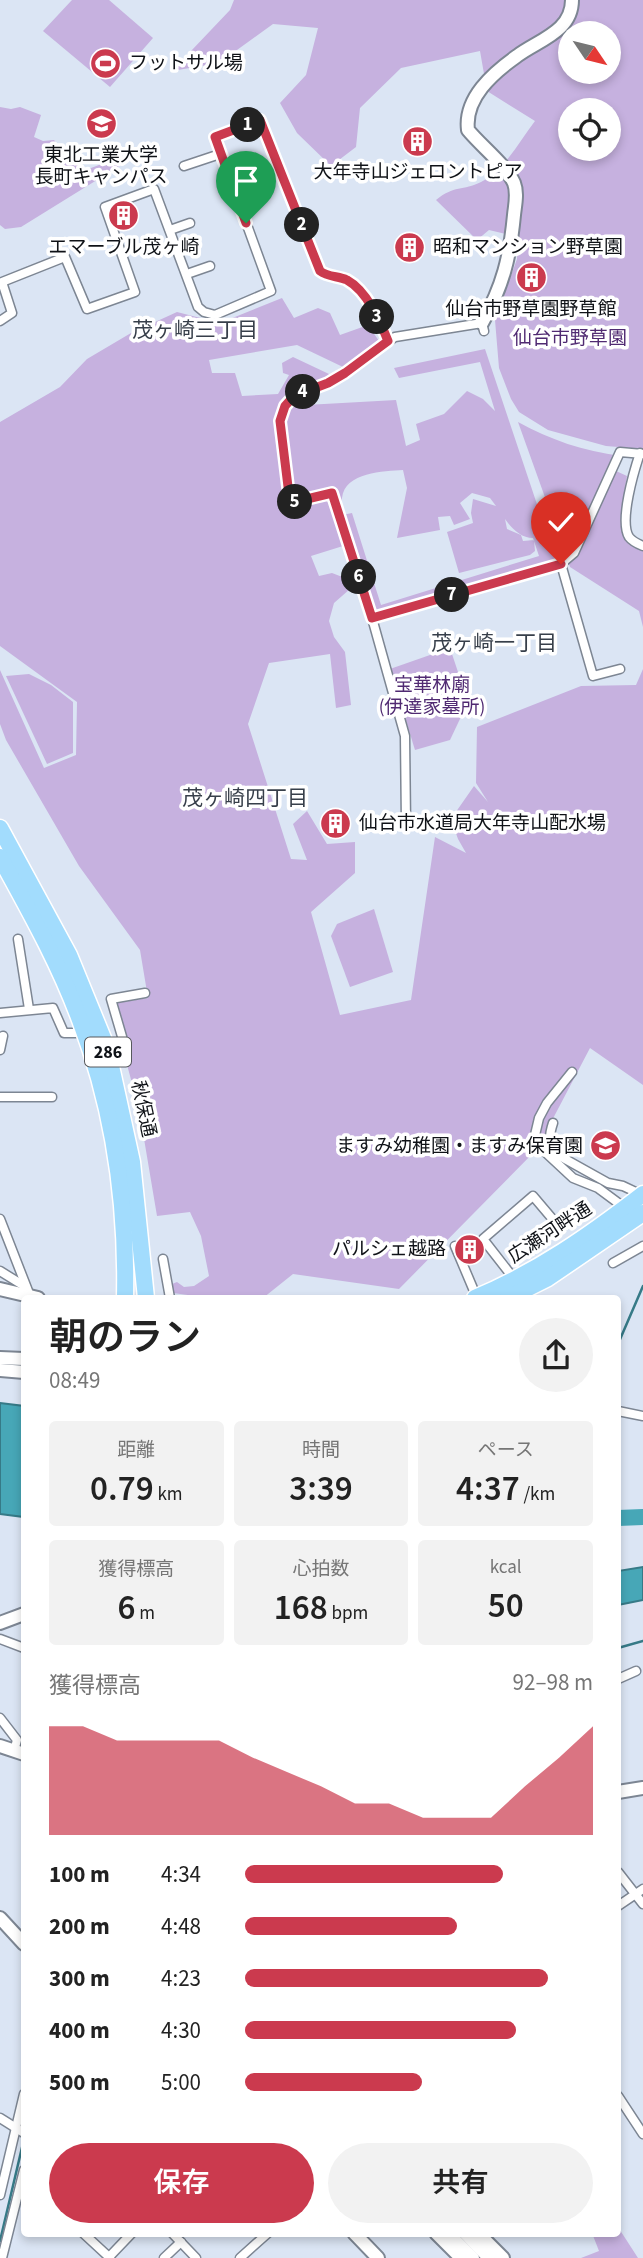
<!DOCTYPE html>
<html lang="ja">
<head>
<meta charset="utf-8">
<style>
  :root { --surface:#fff; --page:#f2f2f2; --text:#222; --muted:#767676; --accent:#cb3a4e }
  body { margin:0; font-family:"Source Sans 3","Noto Sans JP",sans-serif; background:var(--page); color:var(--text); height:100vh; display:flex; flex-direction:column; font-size:26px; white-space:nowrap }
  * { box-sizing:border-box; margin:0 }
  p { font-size:23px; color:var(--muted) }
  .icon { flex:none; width:38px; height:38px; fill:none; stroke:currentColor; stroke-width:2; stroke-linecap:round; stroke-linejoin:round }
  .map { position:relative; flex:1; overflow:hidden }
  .drawer { position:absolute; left:21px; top:1295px; width:600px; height:942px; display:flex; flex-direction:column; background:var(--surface); border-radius:7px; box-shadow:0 4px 10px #0003 }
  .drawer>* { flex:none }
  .needle { width:46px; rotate:125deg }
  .fabs { position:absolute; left:558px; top:21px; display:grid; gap:14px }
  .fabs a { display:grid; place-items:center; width:63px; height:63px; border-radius:50%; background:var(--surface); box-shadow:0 4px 10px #0003; font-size:35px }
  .pin { position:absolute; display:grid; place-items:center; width:60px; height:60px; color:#fff; margin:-72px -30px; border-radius:50% 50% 50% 0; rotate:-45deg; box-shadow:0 0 7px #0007 }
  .pin .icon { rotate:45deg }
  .km { position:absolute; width:35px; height:35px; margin:-18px; border-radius:50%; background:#222; color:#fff; font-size:19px; line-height:35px; text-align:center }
  .round { display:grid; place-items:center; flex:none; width:74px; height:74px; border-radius:37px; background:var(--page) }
  .head { display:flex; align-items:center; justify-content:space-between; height:119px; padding:0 28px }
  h1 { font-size:38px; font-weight:600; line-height:52px }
  .stats { display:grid; grid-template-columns:repeat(3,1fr); gap:10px; height:119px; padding:7px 28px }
  .stats div { display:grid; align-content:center; border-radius:7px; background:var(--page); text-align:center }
  .stats b { font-size:35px; font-weight:600 }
  .stats small { font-size:19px; font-weight:400 }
  .stats p { font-size:19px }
  .chart { height:196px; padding:14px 28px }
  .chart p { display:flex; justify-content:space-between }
  .chart svg { width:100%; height:126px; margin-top:7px; fill:var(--accent); opacity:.7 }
  .cta { display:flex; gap:14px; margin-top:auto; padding:14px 28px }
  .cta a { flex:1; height:80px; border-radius:42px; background:var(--accent); color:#fff; font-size:28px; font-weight:600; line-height:80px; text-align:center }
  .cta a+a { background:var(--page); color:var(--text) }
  ul { padding:0 28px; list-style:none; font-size:23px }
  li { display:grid; grid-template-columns:112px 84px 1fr; align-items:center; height:52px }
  li i { height:18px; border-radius:9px; background:var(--accent) }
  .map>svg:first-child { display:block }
  .green { fill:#c6b1df; fill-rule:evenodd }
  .water { fill:#47a7b7; stroke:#367a87; stroke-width:2 }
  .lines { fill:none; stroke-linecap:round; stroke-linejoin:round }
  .stream { stroke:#367a87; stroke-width:2.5 }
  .river { stroke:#47a7b7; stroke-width:16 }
  .street-casing { stroke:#7d8693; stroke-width:11 }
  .secondary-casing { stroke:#7d8693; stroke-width:16 }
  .highway-casing { stroke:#fff; stroke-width:19 }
  .street { stroke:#fff; stroke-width:8 }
  .secondary { stroke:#fff; stroke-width:12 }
  .highway { stroke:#a2dcfd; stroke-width:16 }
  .route-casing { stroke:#fff; stroke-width:14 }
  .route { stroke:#cb3a4e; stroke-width:9 }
  .labels { text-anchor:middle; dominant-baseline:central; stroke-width:7; stroke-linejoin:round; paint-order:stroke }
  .shield { fill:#fff; stroke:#57595d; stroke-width:2 }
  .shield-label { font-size:18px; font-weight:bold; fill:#0f1217 }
  .poi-label { font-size:19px; fill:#0f1217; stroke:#fff }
  .park-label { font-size:19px; fill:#502a72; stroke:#fff }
  .street-label { font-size:19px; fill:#0f1217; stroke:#fff }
  .neighbourhood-label { font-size:21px; fill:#373f4a; stroke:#fff }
</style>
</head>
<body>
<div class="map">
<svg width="643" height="2258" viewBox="0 0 643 2258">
  <rect width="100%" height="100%" fill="#dbe5f4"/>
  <g class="green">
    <polygon points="72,0 109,0 153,38 110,87 43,31"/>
    <path d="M234,0H643V449L606,446L548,430L519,412L511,399L499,368L495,320L517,259L518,237L489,230L477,240L436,200C454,185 463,191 481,182C504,171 519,142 535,121L487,91L480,51L401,68L360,108L356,147L331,166L297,133L280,103L306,75L318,28L273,24L219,63L172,71L230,10ZM570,33H609V72H570ZM570,110H609V149H570Z"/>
    <path d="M0,107L11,109L20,107L41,115L34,137L43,141L54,140C63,152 74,157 84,168H91L128,154L134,157L21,227L5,229L0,225Z"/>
    <path d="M282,298L294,318L318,308L330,313L340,335L368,325L379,341L343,367L297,345L209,360L212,373H235L242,396L278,394L289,375L283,373L282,363L293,357L329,374L306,405L396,400L406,446L420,440L416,424L444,414L467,391L483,399L495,411L480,362L399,378L394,368L485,349L556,561L374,613L342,515L343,546L311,556L319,576L332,573L345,578L350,589L334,603L329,621L334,637L345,652L351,705L336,708L330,654L269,663L248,724L291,859L307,860L293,824L307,811L327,844L355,842V873L311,912L340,1015L411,1000L435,837L466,853L458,839L451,819L474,786L488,802L476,783L477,727L581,686L636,685L643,669V1085L590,1048L537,1149L399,1289L293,1274L263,1298H196L195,1296L173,1293L172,1284L177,1282L184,1287L194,1286L209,1276L201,1236L190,1212L157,1216L139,1109L123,1050L127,1042L115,1007L117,1003L148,998L140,950L79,866L6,740L0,724V670L44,768L76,755L77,702L0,646V422L60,387L87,359L131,333L177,312L220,323ZM403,470L407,488L397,538L440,530L438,517L450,516L454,525L470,519L460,503L472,493L490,498L496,506L473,499L471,513L473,523L447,532L459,573L530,555L535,551L534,540L523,541L521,535L507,529L505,519C512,529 521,538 533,538L539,556L381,605L352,513L342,515C342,509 341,503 342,498C345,472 384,471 403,470Z"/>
    <path d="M518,422C551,440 583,451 621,456L616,471L627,476C624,492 618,529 629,542C632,546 639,549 643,551V627L639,611L570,567Z"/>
    <polygon points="450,648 468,702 450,740 415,750 390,669"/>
    <polygon points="29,674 51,685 73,702 73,753 47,764 6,676"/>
    <polygon points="374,909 393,972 350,987 331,936 337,924"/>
    <polygon points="618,2227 638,2258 581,2258 599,2251 592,2233 618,2233"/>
  </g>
  <g class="water">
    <polygon points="0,1403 24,1406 24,1517 0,1514"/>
    <polygon points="643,1567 643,1600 618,1605 618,1571"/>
  </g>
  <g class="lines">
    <g class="stream">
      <polyline points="618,1344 643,1286"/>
      <polyline points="618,1648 643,1641"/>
      <polyline points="0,2241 24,2139"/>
    </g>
    <polyline class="river" points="618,1518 643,1517"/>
    <defs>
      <g id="street">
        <polyline points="184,166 220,154"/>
        <polyline points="170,230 190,223"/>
        <polyline points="187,274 210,266"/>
        <path d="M0,321L12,313L2,282L65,257L87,309L135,292L105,207L154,189L198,307L204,312L215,315L271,291L215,137L260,120L320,271C328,277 338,276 346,280C367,291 380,321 388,341"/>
        <polyline points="484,331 482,323 395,337 328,383 294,396 285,406 280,421 290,503 332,493 372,618 561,564 574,553 620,452 643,454"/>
        <path d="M640,453C634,471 619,521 629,537C632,541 638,544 643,546"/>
        <polyline points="561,564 593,676 620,669"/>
        <polyline points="372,618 405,736 406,824"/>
        <polyline points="18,939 29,1009"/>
        <polyline points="0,1013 53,1008 64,1033 75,1033 84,1030"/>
        <polyline points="105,1049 123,1040 111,999 145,993"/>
        <polyline points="0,1050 3,1036"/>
        <polyline points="572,1072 547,1103 539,1118 535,1135 544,1151 573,1178 598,1188 625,1208"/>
        <polyline points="0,1097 52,1097"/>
        <path d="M553,1123C549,1135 548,1145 556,1154L608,1183L623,1186L642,1195"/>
        <polyline points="0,1219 30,1296"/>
        <polyline points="455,1246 477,1298"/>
        <polyline points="163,1259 170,1298"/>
        <polyline points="613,1263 643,1246"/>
        <polyline points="0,1271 26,1287"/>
        <polyline points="515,1280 483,1239 533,1196 561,1229"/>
        <polyline points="618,1411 643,1416"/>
        <polyline points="0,1639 24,1648"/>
        <polyline points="618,1679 636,1671"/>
        <polyline points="0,1718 17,1740 14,1751"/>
        <polyline points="618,1872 643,1904"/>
        <polyline points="618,1906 643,1889"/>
        <polyline points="618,2096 643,2134"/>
        <polyline points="0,2118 24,2133"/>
        <polyline points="0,2195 24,2094"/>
        <polyline points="83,2233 110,2258"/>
        <polyline points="172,2233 196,2258"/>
        <polyline points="109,2257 132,2233"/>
        <polyline points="2,2258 24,2170"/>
        <polyline points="164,2258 181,2242"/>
        <polyline points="240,2258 268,2233"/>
      </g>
      <g id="secondary">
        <path d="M482,323C503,286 510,257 514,215C515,205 518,193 514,183C506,165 481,146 468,130C464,98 493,73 517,56C538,40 572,32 572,0"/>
        <polyline points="0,1289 38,1298"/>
        <polyline points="0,1358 24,1359"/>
        <polyline points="0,1370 24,1372"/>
        <polyline points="0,1623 24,1614"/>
        <polyline points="0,1746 24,1754"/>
        <polyline points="618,1792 643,1788"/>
        <polyline points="0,1918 24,1944"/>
        <polyline points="354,2233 378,2258"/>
        <polyline points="436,2233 461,2258"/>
        <polyline points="448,2233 473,2258"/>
        <polyline points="465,2233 489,2258"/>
        <polyline points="478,2233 503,2258"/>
      </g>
      <g id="highway">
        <polyline points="0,828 69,955 107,1048 132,1162 146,1298"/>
        <path d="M0,857C29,910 59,963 80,1020C114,1109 127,1204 125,1298"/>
        <path d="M475,1298C537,1272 590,1235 643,1194"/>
        <polyline points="508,1298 548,1278 643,1213"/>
      </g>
    </defs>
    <use href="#street" class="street-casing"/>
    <use href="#secondary" class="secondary-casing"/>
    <use href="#highway" class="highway-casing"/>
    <use href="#street" class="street"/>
    <use href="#secondary" class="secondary"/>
    <use href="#highway" class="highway"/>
  </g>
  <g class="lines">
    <defs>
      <path id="route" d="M246,223L215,137L260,120L320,271C328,277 338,276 347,280C367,291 380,321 388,341L345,373L328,383L294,396L285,406L280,421L290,503L332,493L372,618L561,564"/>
    </defs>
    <use href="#route" class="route-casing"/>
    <use href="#route" class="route"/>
  </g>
  <defs>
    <symbol id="stadium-disc" viewBox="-11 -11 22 22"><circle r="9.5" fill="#cb3a4e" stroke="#fff"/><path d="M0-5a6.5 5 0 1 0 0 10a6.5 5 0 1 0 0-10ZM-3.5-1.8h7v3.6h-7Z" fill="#fff"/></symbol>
    <symbol id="university-disc" viewBox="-11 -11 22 22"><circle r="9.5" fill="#cb3a4e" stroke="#fff"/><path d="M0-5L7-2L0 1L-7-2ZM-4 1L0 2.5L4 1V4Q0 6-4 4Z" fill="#fff"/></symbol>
    <symbol id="building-disc" viewBox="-11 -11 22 22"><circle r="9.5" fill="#cb3a4e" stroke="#fff"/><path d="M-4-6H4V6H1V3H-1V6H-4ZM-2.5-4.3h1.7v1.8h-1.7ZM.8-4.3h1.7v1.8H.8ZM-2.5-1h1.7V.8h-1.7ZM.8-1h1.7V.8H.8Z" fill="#fff"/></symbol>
    <symbol id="school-disc" viewBox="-11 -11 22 22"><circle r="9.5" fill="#cb3a4e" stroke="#fff"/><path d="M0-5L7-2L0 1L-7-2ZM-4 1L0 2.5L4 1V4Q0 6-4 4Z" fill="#fff"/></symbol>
  </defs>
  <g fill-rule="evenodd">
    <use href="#stadium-disc" x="88" y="46" width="35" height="35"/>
    <use href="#university-disc" x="84" y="106" width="35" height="35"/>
    <use href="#building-disc" x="400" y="124" width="35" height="35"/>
    <use href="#building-disc" x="106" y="198" width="35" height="35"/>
    <use href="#building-disc" x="392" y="230" width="35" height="35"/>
    <use href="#building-disc" x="514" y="260" width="35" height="35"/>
    <use href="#building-disc" x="318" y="806" width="35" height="35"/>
    <use href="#school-disc" x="588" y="1128" width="35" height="35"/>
    <use href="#building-disc" x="452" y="1232" width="35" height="35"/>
  </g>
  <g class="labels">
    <rect class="shield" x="85" y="1037.5" width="46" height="29" rx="5"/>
    <g class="shield-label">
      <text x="108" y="1052">286</text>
    </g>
    <g class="poi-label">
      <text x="129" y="63" text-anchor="start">フットサル場</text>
      <text x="101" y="155">東北工業大学<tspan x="101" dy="22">長町キャンパス</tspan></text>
      <text x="418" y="172">大年寺山ジェロントピア</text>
      <text x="124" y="247">エマーブル茂ヶ崎</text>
      <text x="433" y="247" text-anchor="start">昭和マンション野草園</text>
      <text x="531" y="309">仙台市野草園野草館</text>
      <text x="359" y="823" text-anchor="start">仙台市水道局大年寺山配水場</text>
      <text x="583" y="1146" text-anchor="end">ますみ幼稚園・ますみ保育園</text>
      <text x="446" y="1249" text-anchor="end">パルシェ越路</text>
    </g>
    <g class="park-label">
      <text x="570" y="338">仙台市野草園</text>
      <text x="432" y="685">宝華林廟<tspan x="432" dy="22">(伊達家墓所)</tspan></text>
    </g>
    <g class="street-label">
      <text transform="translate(143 1109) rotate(78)">秋保通</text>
      <text transform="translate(550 1233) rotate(-33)">広瀬河畔通</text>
    </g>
    <g class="neighbourhood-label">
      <text x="195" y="330">茂ヶ崎三丁目</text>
      <text x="494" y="643">茂ヶ崎一丁目</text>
      <text x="245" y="798">茂ヶ崎四丁目</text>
    </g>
  </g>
</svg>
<div class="fabs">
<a><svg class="needle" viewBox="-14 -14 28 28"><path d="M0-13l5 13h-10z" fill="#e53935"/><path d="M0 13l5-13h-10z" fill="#767676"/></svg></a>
<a><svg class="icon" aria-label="locate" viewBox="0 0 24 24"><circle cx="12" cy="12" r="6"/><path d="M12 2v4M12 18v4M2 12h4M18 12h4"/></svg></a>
</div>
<div class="pin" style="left:246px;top:223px;background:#1e9e55"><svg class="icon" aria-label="arrive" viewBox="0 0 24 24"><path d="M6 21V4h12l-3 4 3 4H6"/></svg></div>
<div class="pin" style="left:561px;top:564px;background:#d93025"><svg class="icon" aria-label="check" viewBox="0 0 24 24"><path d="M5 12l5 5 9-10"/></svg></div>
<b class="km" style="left:248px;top:125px">1</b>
<b class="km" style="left:302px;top:225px">2</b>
<b class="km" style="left:377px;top:317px">3</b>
<b class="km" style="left:303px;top:392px">4</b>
<b class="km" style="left:295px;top:502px">5</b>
<b class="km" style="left:359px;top:577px">6</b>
<b class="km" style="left:452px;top:595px">7</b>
<section class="drawer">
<div class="head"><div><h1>朝のラン</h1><p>08:49</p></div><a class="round"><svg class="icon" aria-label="share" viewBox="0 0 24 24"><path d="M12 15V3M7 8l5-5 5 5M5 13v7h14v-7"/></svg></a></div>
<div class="stats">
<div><p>距離</p><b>0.79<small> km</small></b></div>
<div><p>時間</p><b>3:39</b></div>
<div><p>ペース</p><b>4:37<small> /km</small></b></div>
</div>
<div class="stats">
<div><p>獲得標高</p><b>6<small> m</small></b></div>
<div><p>心拍数</p><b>168<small> bpm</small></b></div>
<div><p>kcal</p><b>50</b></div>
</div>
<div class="chart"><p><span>獲得標高</span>92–98 m</p>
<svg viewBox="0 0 160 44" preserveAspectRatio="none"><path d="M0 44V6L10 6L20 11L30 11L40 11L50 11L60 17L70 22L80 27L90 33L100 33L110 38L120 38L130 38L140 27L150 17L160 6V44z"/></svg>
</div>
<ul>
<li><b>100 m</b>4:34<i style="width:74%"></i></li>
<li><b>200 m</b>4:48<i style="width:61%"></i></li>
<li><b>300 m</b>4:23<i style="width:87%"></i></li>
<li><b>400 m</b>4:30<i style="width:78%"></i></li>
<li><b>500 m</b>5:00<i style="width:51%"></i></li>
</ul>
<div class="cta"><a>保存</a><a>共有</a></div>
</section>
</div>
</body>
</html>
